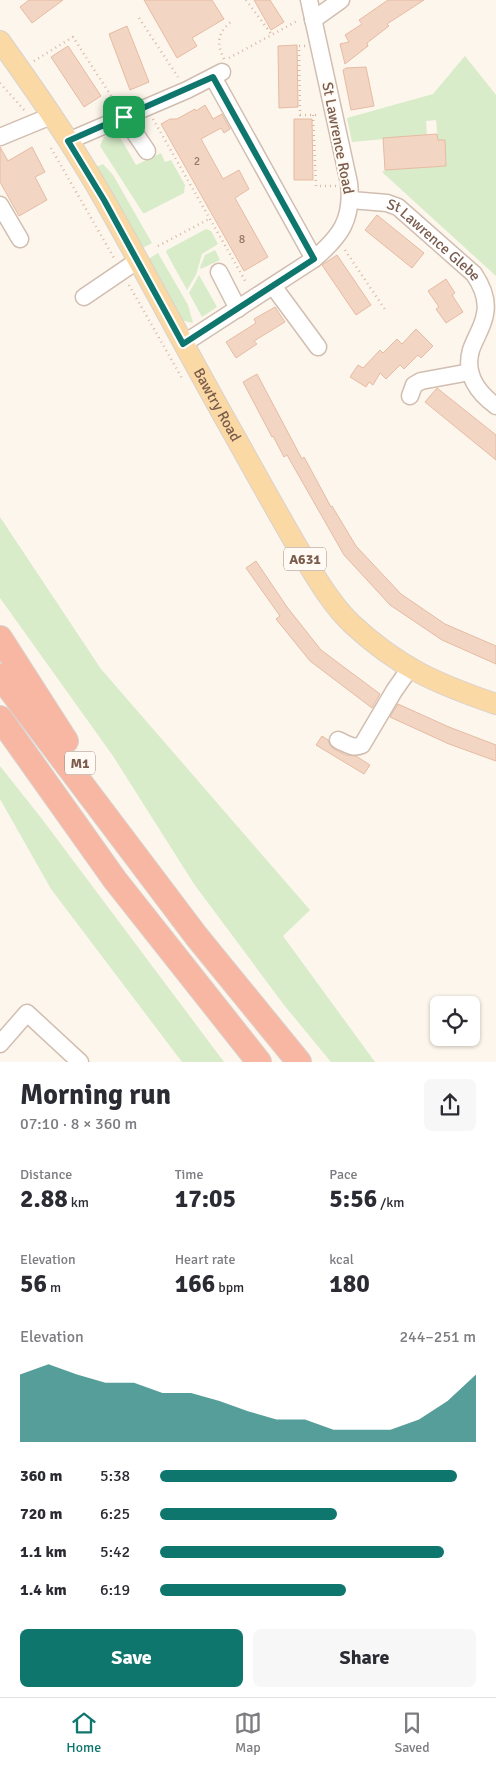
<!DOCTYPE html>
<html lang="en">
<head>
<meta charset="utf-8">
<style>
  :root { --surface:#fff; --page:#f7f7f7; --text:#2b2b33; --muted:#7c7c81; --line:#e1e1e2; --accent:#0f766e }
  body { margin:0; font-family:Signika,sans-serif; background:var(--page); color:var(--text); height:100vh; display:flex; flex-direction:column; font-size:19px; white-space:nowrap }
  * { box-sizing:border-box; margin:0 }
  p { font-size:16px; color:var(--muted) }
  .icon { flex:none; width:28px; height:28px; fill:none; stroke:currentColor; stroke-width:2; stroke-linecap:round; stroke-linejoin:round }
  .map { position:relative; height:1062px; overflow:hidden }
  .sheet { display:flex; flex-direction:column; background:var(--surface); flex:1 }
  .sheet>* { flex:none }
  .controls { position:absolute; left:430px; top:996px; display:grid; gap:10px }
  .controls a { display:grid; place-items:center; width:50px; height:50px; border-radius:8px; background:var(--surface); box-shadow:0 1px 4px #0004; font-size:25px }
  .pin { position:absolute; display:grid; place-items:center; width:42px; height:42px; color:#fff; margin:-21px; border-radius:10px; box-shadow:0 2px 8px #0006 }
  .round { display:grid; place-items:center; flex:none; width:52px; height:52px; border-radius:8px; background:var(--page) }
  .head { display:flex; align-items:center; justify-content:space-between; height:85px; padding:0 20px }
  h1 { font-size:28px; font-weight:700; line-height:38px }
  .stats { display:grid; grid-template-columns:repeat(3,1fr); gap:8px; height:85px; padding:5px 20px }
  .stats div { display:grid; align-content:center }
  .stats b { font-size:25px; font-weight:700 }
  .stats small { font-size:14px; font-weight:400 }
  .stats p { font-size:14px }
  .chart { height:140px; padding:10px 20px }
  .chart p { display:flex; justify-content:space-between }
  .chart svg { width:100%; height:90px; margin-top:5px; fill:var(--accent); opacity:.7 }
  .primary-button { display:flex; gap:10px; margin-top:auto; padding:10px 20px }
  .primary-button a { flex:1; height:58px; border-radius:8px; background:var(--accent); color:#fff; font-size:20px; font-weight:700; line-height:58px; text-align:center }
  .primary-button a+a { background:var(--page); color:var(--text) }
  ul { padding:0 20px; list-style:none; font-size:16px }
  li { display:grid; grid-template-columns:80px 60px 1fr; align-items:center; height:38px }
  li i { height:12px; border-radius:6px; background:var(--accent) }
  .menu { display:flex; justify-content:space-around; align-items:center; height:70px; border-top:1px solid var(--line); background:var(--surface); font-size:14px; color:var(--muted) }
  .menu a { display:grid; justify-items:center; gap:2px }
  .menu .active { color:var(--accent) }
  .map>svg:first-child { display:block }
  .green { fill:#d8ecc9 }
  .building { fill:#f3d5c3; stroke:#e6bba3 }
  .lines { fill:none; stroke-linecap:round; stroke-linejoin:round }
  .minor-casing { stroke:#d1beb0; stroke-width:19 }
  .major-casing { stroke:#dad1cd; stroke-width:22 }
  .highway-casing { stroke:#dad1cd; stroke-width:26 }
  .path { stroke:#d9b8a5; stroke-width:2.5; stroke-dasharray:1 4; stroke-linecap:butt }
  .minor { stroke:#fff; stroke-width:16 }
  .major { stroke:#fbd9a5; stroke-width:20 }
  .highway { stroke:#f7b7a3; stroke-width:24 }
  .route-casing { stroke:#fff; stroke-width:10 }
  .route { stroke:#0f766e; stroke-width:6 }
  .labels { text-anchor:middle; dominant-baseline:central; stroke-width:4; stroke-linejoin:round; paint-order:stroke }
  .number-label { font-size:12px; fill:#987a6a }
  .shield { fill:#fffaf3; stroke:#a28b7f; stroke-width:1 }
  .shield-label { font-size:14px; font-weight:bold; fill:#7a5c4d }
  .street-label { font-size:15px; fill:#7a5c4d; stroke:#fffaf3 }
</style>
</head>
<body>
<div class="map">
<svg width="496" height="1062" viewBox="0 0 496 1062">
  <rect width="100%" height="100%" fill="#fdf6ec"/>
  <g class="green">
    <polygon points="465,56 496,95 496,276 382,172 385,170 446,166 445,140 438,140 436,120 426,121 427,135 352,142 347,118 433,94"/>
    <polygon points="117,132 136,165 161,153 165,162 171,160 185,185 184,193 145,213 143,213 100,146 104,137"/>
    <polygon points="103,164 113,175 152,243 139,250 94,168"/>
    <polygon points="206,229 211,231 218,244 202,254 196,275 187,290 166,252 167,250"/>
    <polygon points="215,250 220,260 201,269 200,267 205,255"/>
    <polygon points="158,253 188,305 193,323 181,320 145,261"/>
    <polygon points="199,275 217,307 202,317 189,293"/>
    <polygon points="0,517 101,669 310,910 283,936 375,1062 331,1062 284,1005 194,884 113,756 0,598"/>
    <polygon points="0,766 42,819 224,1062 182,1062 51,889 0,799"/>
  </g>
  <g class="building">
    <polygon points="29,0 63,0 32,23 20,7"/>
    <polygon points="144,0 212,0 224,19 192,38 197,46 177,58"/>
    <polygon points="254,0 270,0 284,22 271,30"/>
    <polygon points="388,0 424,0 387,24 389,26 367,43 368,46 345,64 340,44 349,42 345,35 362,24 359,20"/>
    <polygon points="127,26 149,82 130,90 109,34"/>
    <polygon points="297,45 298,107 279,108 278,46"/>
    <polygon points="68,46 101,96 84,107 51,57"/>
    <polygon points="366,67 374,106 351,110 343,70 346,68"/>
    <polygon points="205,105 213,119 222,114 230,129 224,133 221,128 201,139 223,179 239,170 249,189 235,198 268,257 244,271 161,124 170,119 177,119 195,109 196,111"/>
    <polygon points="294,119 312,119 313,180 294,180"/>
    <polygon points="437,134 438,140 445,140 446,166 385,170 383,138"/>
    <polygon points="0,147 8,161 32,147 45,172 35,177 47,200 19,216 0,182"/>
    <polygon points="377,215 424,253 412,268 365,230"/>
    <polygon points="337,255 371,305 356,315 322,265"/>
    <polygon points="446,279 455,293 452,295 463,312 446,323 436,309 439,307 428,291"/>
    <polygon points="275,307 285,322 254,341 257,344 236,358 226,342 256,323 254,319"/>
    <polygon points="416,329 433,346 421,358 418,355 404,369 400,365 386,379 380,373 373,385 369,382 366,387 350,377 358,365 363,368 380,350 383,353 397,339 402,344"/>
    <polygon points="257,374 302,459 304,457 331,507 332,506 356,546 401,594 445,624 496,646 496,664 442,640 390,605 344,555 287,455 284,457 273,436 272,437 243,382"/>
    <polygon points="437,388 496,435 496,460 425,402"/>
    <polygon points="256,561 287,607 321,650 380,694 372,708 310,661 276,619 280,616 246,568"/>
    <polygon points="398,704 449,727 496,745 496,761 449,744 390,717"/>
    <polygon points="322,736 328,740 330,745 334,749 346,755 356,756 370,765 364,774 316,745"/>
  </g>
  <g class="lines">
    <defs>
      <g id="minor">
        <polyline points="313,20 341,0"/>
        <polyline points="213,77 314,259"/>
        <polyline points="124,117 147,151"/>
        <polyline points="0,137 51,116"/>
        <polyline points="68,141 187,90 222,72"/>
        <path id="s1" d="M351,200L387,203L398,207L474,274C482,286 488,300 485,314C483,327 475,338 471,350C464,374 478,393 496,406"/>
        <polyline points="0,205 20,239"/>
        <polyline points="219,272 238,309"/>
        <polyline points="273,286 318,347"/>
        <polyline points="84,297 137,261"/>
        <path d="M183,344L314,259C341,236 353,219 349,183L309,0"/>
        <polyline points="410,396 414,385 421,381 470,372"/>
        <path d="M338,740C347,744 353,749 362,745L394,691L410,668"/>
        <polyline points="0,1044 27,1013 80,1062"/>
      </g>
      <g id="major">
        <path id="s2" d="M0,41C37,93 74,146 105,201C150,280 192,361 237,440C257,476 277,512 298,548C314,574 330,603 352,624C398,667 437,684 496,704"/>
      </g>
      <g id="highway">
        <polyline points="0,638 66,741"/>
        <polyline points="0,676 197,937 299,1062"/>
        <polyline points="0,718 115,880 259,1062"/>
      </g>
    </defs>
    <use href="#minor" class="minor-casing"/>
    <use href="#major" class="major-casing"/>
    <use href="#highway" class="highway-casing"/>
    <g class="path">
      <polyline points="246,0 272,35"/>
      <polyline points="139,18 178,77"/>
      <polyline points="305,46 299,46 300,115 320,115"/>
      <polyline points="229,58 299,20"/>
      <path d="M224,59C215,41 219,31 233,20"/>
      <polyline points="34,61 73,37 117,105"/>
      <polyline points="0,83 25,111"/>
      <polyline points="313,115 316,186 336,186"/>
      <polyline points="153,119 247,284"/>
      <polyline points="51,148 114,258"/>
      <polyline points="158,246 209,219"/>
      <polyline points="345,250 386,311"/>
      <polyline points="129,285 183,380"/>
    </g>
    <use href="#minor" class="minor"/>
    <use href="#major" class="major"/>
    <use href="#highway" class="highway"/>
  </g>
  <g class="lines">
    <defs>
      <polygon id="route" points="213,77 314,259 183,344 104,200 68,141"/>
    </defs>
    <use href="#route" class="route-casing"/>
    <use href="#route" class="route"/>
  </g>
  <g class="labels">
    <g class="number-label">
      <text x="197" y="161">2</text>
      <text x="242" y="239">8</text>
    </g>
    <g class="shield">
      <rect x="284" y="547.5" width="42" height="23" rx="4"/>
      <rect x="65" y="751.5" width="30" height="23" rx="4"/>
    </g>
    <g class="shield-label">
      <text x="305" y="559">A631</text>
      <text x="80" y="763">M1</text>
    </g>
    <g class="street-label">
      <text transform="translate(338 138) rotate(79)">St Lawrence Road</text>
      <text stroke="none"><textPath href="#s1" startOffset="96">St Lawrence Glebe</textPath></text>
      <text stroke="none"><textPath href="#s2" startOffset="424">Bawtry Road</textPath></text>
    </g>
  </g>
</svg>
<div class="controls">
<a><svg class="icon" aria-label="locate" viewBox="0 0 24 24"><circle cx="12" cy="12" r="6"/><path d="M12 2v4M12 18v4M2 12h4M18 12h4"/></svg></a>
</div>
<div class="pin" style="left:124px;top:117px;background:#1e9e55"><svg class="icon" aria-label="arrive" viewBox="0 0 24 24"><path d="M6 21V4h12l-3 4 3 4H6"/></svg></div>
</div>
<section class="sheet">
<div class="head"><div><h1>Morning run</h1><p>07:10 · 8 × 360 m</p></div><a class="round"><svg class="icon" aria-label="share" viewBox="0 0 24 24"><path d="M12 15V3M7 8l5-5 5 5M5 13v7h14v-7"/></svg></a></div>
<div class="stats">
<div><p>Distance</p><b>2.88<small> km</small></b></div>
<div><p>Time</p><b>17:05</b></div>
<div><p>Pace</p><b>5:56<small> /km</small></b></div>
</div>
<div class="stats">
<div><p>Elevation</p><b>56<small> m</small></b></div>
<div><p>Heart rate</p><b>166<small> bpm</small></b></div>
<div><p>kcal</p><b>180</b></div>
</div>
<div class="chart"><p><span>Elevation</span>244–251 m</p>
<svg viewBox="0 0 160 44" preserveAspectRatio="none"><path d="M0 44V11L10 6L20 11L30 15L40 15L50 20L60 20L70 24L80 29L90 33L100 33L110 38L120 38L130 38L140 33L150 24L160 11V44z"/></svg>
</div>
<ul>
<li><b>360 m</b>5:38<i style="width:94%"></i></li>
<li><b>720 m</b>6:25<i style="width:56%"></i></li>
<li><b>1.1 km</b>5:42<i style="width:90%"></i></li>
<li><b>1.4 km</b>6:19<i style="width:59%"></i></li>
</ul>
<div class="primary-button"><a>Save</a><a>Share</a></div>
</section>
<nav class="menu">
<a class="active"><svg class="icon" aria-label="home" viewBox="0 0 24 24"><path d="M3 11l9-7 9 7M6 9v11h12V9"/></svg>Home</a>
<a><svg class="icon" aria-label="map" viewBox="0 0 24 24"><path d="M3 6l6-2 6 2 6-2v14l-6 2-6-2-6 2zM9 4v14M15 6v14"/></svg>Map</a>
<a><svg class="icon" aria-label="saved" viewBox="0 0 24 24"><path d="M7 4h10v16l-5-4-5 4z"/></svg>Saved</a>
</nav>
</body>
</html>
